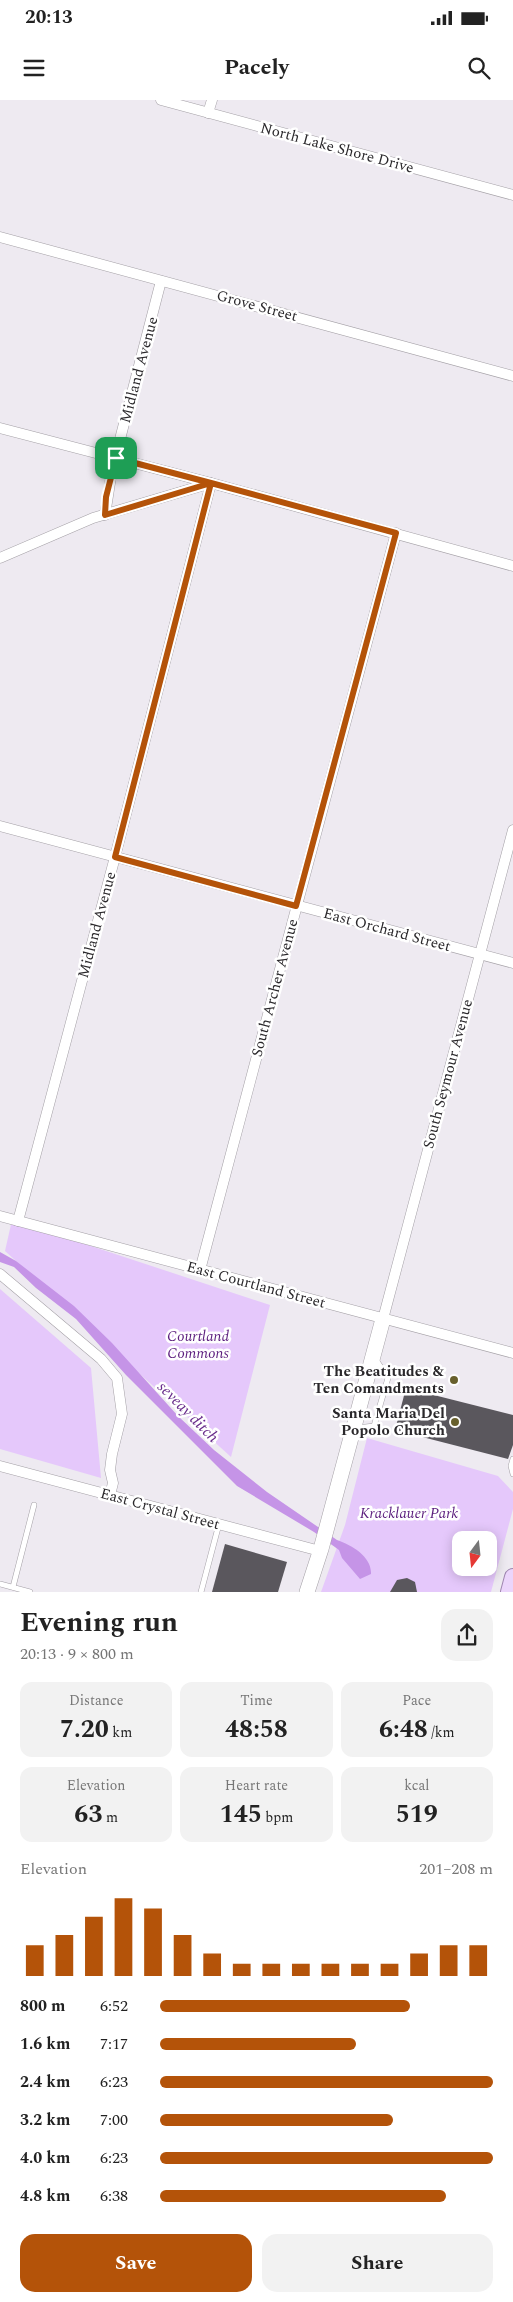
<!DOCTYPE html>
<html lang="en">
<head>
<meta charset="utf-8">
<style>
  :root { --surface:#fff; --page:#f2f2f2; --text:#222; --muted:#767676; --accent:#b45309 }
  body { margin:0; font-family:Spectral,serif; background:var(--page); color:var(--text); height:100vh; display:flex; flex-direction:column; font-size:19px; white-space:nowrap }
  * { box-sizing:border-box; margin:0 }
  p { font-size:16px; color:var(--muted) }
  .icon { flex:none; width:28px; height:28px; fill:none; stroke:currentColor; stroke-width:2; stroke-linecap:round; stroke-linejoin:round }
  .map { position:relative; height:1492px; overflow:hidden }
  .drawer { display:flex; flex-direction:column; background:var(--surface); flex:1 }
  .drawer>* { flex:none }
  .needle { width:32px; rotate:195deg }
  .fabs { position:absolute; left:452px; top:1431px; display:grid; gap:10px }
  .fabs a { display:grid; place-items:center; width:45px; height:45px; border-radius:10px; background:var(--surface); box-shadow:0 2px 12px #0003; font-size:25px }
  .pin { position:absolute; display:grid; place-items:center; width:42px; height:42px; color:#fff; margin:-21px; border-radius:10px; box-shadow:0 2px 8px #0006 }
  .round { display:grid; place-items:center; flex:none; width:52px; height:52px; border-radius:15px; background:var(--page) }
  .summary { display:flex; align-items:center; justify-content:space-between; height:85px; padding:0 20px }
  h1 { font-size:28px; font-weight:700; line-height:38px }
  .metrics { display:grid; grid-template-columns:repeat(3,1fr); gap:8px; height:85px; padding:5px 20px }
  .metrics div { display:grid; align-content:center; border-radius:12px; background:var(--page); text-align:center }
  .metrics b { font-size:25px; font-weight:700 }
  .metrics small { font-size:14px; font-weight:400 }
  .metrics p { font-size:14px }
  .chart { height:140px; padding:10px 20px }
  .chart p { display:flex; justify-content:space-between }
  .chart svg { width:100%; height:90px; margin-top:5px; stroke:var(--accent); stroke-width:6 }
  .cta { display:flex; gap:10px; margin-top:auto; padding:10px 20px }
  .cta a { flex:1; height:58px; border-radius:15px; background:var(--accent); color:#fff; font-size:20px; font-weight:700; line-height:58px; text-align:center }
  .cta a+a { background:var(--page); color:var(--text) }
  ul { padding:0 20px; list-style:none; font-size:16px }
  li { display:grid; grid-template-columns:80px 60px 1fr; align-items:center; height:38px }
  li i { height:12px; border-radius:6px; background:var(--accent) }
  .status { display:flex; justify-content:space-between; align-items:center; height:35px; padding:0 25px; background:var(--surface); direction:ltr }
  .status svg { height:14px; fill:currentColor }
  header { display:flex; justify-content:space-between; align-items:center; height:65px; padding:0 20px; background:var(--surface); font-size:22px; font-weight:700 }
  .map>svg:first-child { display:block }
  .green { fill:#e5c8fb; fill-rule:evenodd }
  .water { fill:#c594e7 }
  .building { fill:#5a575d }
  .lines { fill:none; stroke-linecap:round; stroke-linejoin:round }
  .lane-casing { stroke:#a4a0a6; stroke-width:6 }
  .street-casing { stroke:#a4a0a6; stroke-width:11 }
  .secondary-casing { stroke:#a4a0a6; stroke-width:16 }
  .primary-casing { stroke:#9f86b0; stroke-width:18 }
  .lane { stroke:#fff; stroke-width:5 }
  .street { stroke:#fff; stroke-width:10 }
  .secondary { stroke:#fff; stroke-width:15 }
  .primary { stroke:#ebd5fb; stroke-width:16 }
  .route-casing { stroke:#fff; stroke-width:10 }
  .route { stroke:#b45309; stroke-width:6 }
  .poi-dot { fill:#68602d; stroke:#fff; stroke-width:2 }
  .labels { text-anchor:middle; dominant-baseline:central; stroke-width:5; stroke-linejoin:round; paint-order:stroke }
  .street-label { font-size:15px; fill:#2a282b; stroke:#fff }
  .park-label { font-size:15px; font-style:italic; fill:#5b1d7d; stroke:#fff }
  .poi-label { font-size:15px; font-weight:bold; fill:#2a282b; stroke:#fff; text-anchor:end }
  .water-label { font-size:16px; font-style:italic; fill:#682b8a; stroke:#fff }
</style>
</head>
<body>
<div class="status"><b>20:13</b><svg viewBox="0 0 49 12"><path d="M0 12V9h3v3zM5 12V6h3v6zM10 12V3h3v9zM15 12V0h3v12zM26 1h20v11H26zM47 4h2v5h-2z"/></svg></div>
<header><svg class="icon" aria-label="menu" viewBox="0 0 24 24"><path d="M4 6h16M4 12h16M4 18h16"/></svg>Pacely<svg class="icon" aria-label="search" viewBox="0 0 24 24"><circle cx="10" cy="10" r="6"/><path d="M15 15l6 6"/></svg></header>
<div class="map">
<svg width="513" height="1492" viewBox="0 0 513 1492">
  <rect width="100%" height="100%" fill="#eeeaf1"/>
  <g class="green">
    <polygon points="12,1120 270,1205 231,1357 5,1151"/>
    <polygon points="0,1189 91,1268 101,1378 0,1349"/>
    <path d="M367,1338L498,1376L513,1392V1409L491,1492H321L345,1425ZM461,1440H489V1468H461Z"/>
  </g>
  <path class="water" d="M0,1152L16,1161L74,1206L112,1243L178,1316L214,1350L267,1392L337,1440C352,1445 372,1457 371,1474L360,1479L342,1458L339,1450L314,1432L237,1386L126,1275L76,1219L36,1188L14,1167L0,1162Z"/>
  <g class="building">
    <polygon points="406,1288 513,1315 513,1345 508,1359 395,1330"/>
    <polygon points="225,1444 287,1462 278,1492 212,1492"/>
    <polygon points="407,1478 415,1482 417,1492 390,1492 397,1480"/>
  </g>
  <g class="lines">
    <defs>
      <g id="lane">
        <polyline points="357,1328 374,1326 388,1278 376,1260"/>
        <polyline points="513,1359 511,1366 513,1374"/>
        <polyline points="0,1484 30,1492"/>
        <polyline points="13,1487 34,1405"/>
        <polyline points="201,1492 219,1424"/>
      </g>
      <g id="street">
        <polyline points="161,0 513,95"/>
        <polyline points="208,13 212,0"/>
        <polyline points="0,137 513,276"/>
        <polyline points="0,328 211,383 115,757 18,1121"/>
        <polyline points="105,415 112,370 161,181"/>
        <polyline points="0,458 93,418 211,383 513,466"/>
        <polyline points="0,726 513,863"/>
        <polyline points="0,1116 513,1253"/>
        <polyline points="200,1170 396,433"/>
        <polyline points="0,1174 101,1259 117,1278 122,1314 112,1354 110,1370 113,1383 110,1395"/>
        <polyline points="383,1219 513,730"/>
        <polyline points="0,1366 320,1451"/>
      </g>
      <polyline id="secondary" points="307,1492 321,1449 383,1219"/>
      <polyline id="primary" points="509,1492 513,1477"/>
    </defs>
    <use href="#lane" class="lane-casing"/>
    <use href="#street" class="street-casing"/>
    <use href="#secondary" class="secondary-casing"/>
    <use href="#primary" class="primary-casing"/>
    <use href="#lane" class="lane"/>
    <use href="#street" class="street"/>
    <use href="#secondary" class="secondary"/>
    <use href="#primary" class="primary"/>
  </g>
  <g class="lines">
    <defs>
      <polyline id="route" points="116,358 211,383 115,757 296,806 396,433 211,383 105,415 106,397 116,358"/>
    </defs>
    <use href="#route" class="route-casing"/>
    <use href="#route" class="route"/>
  </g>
  <g class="poi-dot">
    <circle cx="454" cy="1280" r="5"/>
    <circle cx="455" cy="1322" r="5"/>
  </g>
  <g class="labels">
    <g class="street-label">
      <text transform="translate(337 48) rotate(15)">North Lake Shore Drive</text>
      <text transform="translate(257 206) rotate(15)">Grove Street</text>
      <text transform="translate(139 270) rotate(-75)">Midland Avenue</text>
      <text transform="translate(97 825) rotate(-75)">Midland Avenue</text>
      <text transform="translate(387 830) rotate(15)">East Orchard Street</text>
      <text transform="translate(275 888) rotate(-75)">South Archer Avenue</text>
      <text transform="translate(448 974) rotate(-75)">South Seymour Avenue</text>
      <text transform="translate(256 1185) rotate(15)">East Courtland Street</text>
      <text transform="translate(160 1409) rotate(15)">East Crystal Street</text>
    </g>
    <g class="park-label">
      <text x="198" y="1236">Courtland<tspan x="198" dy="17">Commons</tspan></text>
      <text x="409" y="1413">Kracklauer Park</text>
    </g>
    <g class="poi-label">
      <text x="444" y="1271">The Beatitudes &amp;<tspan x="444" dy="17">Ten Comandments</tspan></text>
      <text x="445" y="1313">Santa Maria Del<tspan x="445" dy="17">Popolo Church</tspan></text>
    </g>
    <g class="water-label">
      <text transform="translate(188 1312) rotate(45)">seveay ditch</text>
    </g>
  </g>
</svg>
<div class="fabs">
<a><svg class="needle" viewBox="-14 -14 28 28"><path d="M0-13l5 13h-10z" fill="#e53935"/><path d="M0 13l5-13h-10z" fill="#767676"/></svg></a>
</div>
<div class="pin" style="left:116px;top:358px;background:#1e9e55"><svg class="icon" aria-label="arrive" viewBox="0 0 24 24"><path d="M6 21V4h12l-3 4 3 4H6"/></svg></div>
</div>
<section class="drawer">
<div class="summary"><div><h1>Evening run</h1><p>20:13 · 9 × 800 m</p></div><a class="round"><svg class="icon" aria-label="share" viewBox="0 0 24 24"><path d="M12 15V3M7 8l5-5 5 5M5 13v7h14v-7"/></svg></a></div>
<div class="metrics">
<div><p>Distance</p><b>7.20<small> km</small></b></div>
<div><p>Time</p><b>48:58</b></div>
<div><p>Pace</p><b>6:48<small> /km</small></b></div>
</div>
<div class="metrics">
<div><p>Elevation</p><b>63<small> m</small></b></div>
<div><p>Heart rate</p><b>145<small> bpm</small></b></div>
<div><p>kcal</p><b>519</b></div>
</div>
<div class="chart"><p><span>Elevation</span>201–208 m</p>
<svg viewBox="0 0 160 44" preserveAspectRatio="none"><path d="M5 44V29M15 44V24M25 44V15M35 44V6M45 44V11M55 44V24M65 44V33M75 44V38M85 44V38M95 44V38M105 44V38M115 44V38M125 44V38M135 44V33M145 44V29M155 44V29"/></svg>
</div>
<ul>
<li><b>800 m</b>6:52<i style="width:75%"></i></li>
<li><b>1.6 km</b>7:17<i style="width:59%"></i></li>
<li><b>2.4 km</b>6:23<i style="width:100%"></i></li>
<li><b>3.2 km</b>7:00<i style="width:70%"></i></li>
<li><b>4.0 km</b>6:23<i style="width:100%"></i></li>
<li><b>4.8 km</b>6:38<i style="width:86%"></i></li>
</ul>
<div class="cta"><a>Save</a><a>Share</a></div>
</section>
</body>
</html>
